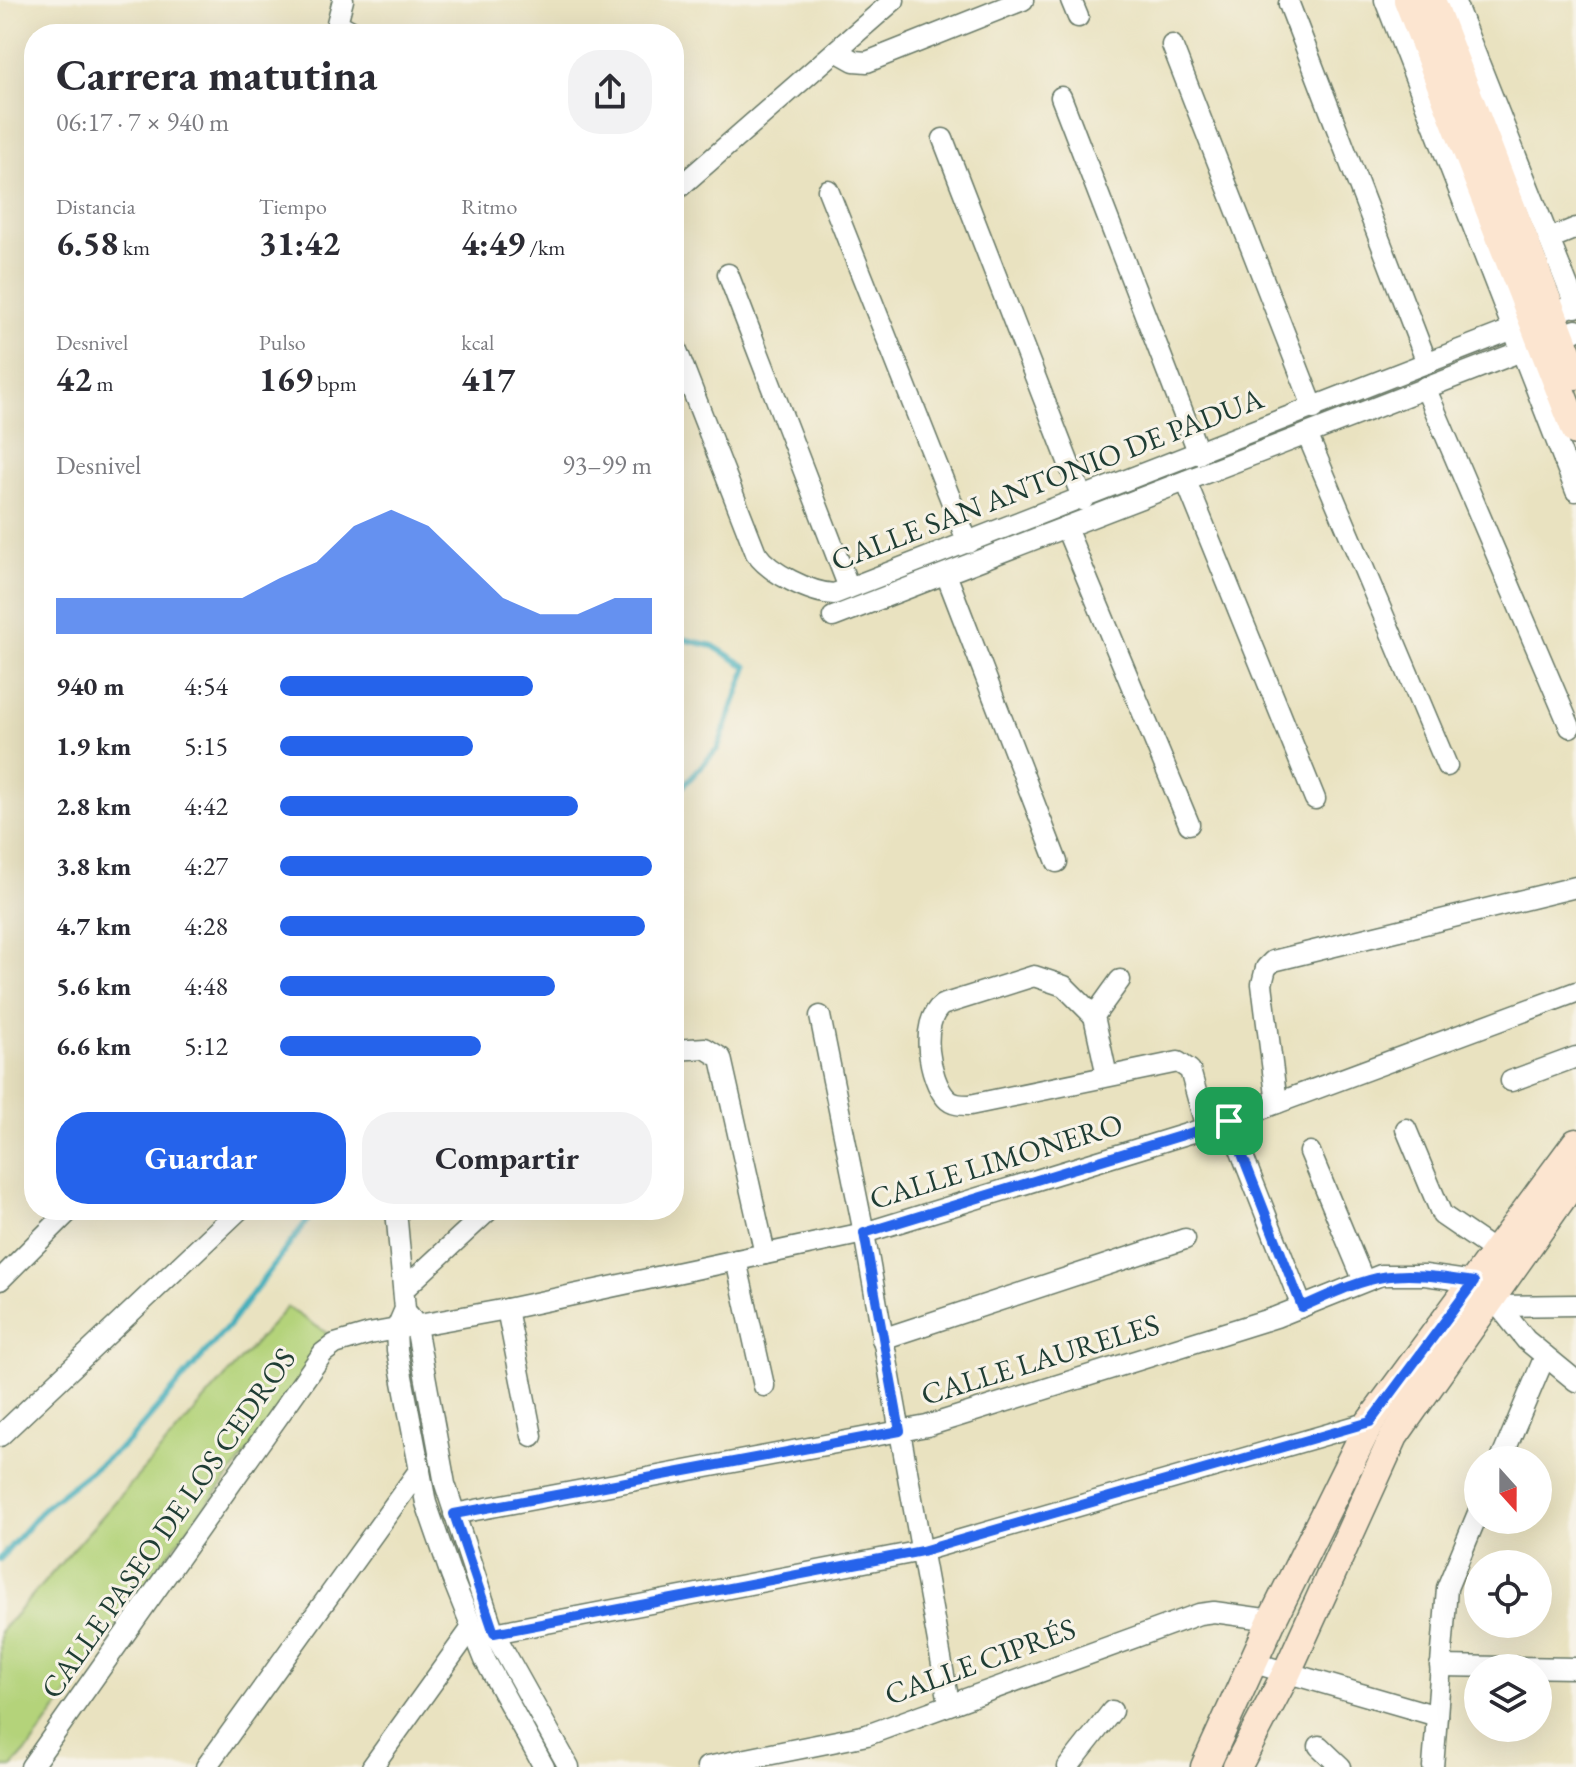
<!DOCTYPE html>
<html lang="es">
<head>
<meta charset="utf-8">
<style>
  :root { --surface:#fff; --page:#f2f2f3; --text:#2b2b33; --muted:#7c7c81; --accent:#2563eb }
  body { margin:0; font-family:"EB Garamond",serif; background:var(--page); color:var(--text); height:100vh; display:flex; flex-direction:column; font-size:30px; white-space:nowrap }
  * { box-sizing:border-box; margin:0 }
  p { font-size:26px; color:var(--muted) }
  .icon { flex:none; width:44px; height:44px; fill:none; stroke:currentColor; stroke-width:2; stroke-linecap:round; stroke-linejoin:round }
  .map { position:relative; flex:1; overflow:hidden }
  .side { position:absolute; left:24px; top:24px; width:660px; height:1196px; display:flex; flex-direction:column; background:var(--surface); border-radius:32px; box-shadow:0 8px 32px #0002 }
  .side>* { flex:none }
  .needle { width:52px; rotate:159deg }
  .fabs { position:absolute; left:1464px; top:1446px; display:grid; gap:16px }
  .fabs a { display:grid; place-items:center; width:88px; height:88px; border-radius:50%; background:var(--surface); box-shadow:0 8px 32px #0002; font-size:40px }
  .pin { position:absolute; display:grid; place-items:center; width:68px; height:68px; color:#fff; margin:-34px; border-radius:16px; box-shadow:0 4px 12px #0006 }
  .round { display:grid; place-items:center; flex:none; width:84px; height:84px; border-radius:32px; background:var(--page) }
  .headline { display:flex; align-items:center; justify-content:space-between; height:136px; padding:0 32px }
  h1 { font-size:44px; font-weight:700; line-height:60px }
  .metrics { display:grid; grid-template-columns:repeat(3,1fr); gap:12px; height:136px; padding:8px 32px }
  .metrics div { display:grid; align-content:center }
  .metrics b { font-size:34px; font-weight:700 }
  .metrics small { font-size:22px; font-weight:400 }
  .metrics p { font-size:22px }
  .chart { height:224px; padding:16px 32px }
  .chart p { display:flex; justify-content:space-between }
  .chart svg { width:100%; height:144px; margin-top:8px; fill:var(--accent); opacity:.7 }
  .cta { display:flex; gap:16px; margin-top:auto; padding:16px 32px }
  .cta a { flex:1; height:92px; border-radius:32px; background:var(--accent); color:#fff; font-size:32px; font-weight:700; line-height:92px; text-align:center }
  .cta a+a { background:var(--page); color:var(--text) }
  ul { padding:0 32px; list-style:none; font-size:26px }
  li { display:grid; grid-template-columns:128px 96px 1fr; align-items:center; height:60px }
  li i { height:20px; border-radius:10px; background:var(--accent) }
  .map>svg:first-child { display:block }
  .green { fill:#b4d37a; stroke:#6a8857; stroke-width:2 }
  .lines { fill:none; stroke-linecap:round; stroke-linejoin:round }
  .stream { stroke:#3cacb9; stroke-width:6 }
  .minor-casing { stroke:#667765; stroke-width:23 }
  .secondary-casing { stroke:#667765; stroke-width:31 }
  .minor { stroke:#fff; stroke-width:20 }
  .secondary { stroke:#fce5d0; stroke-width:28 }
  .route-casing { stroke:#fff; stroke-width:16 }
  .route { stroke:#2563eb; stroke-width:10 }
  .labels { text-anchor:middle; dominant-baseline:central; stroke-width:6; stroke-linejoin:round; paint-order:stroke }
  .street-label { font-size:30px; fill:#1f3d34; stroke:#f7f3e8 }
</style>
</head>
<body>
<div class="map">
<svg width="1576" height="1767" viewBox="0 0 1576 1767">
  <rect width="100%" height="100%" fill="#f7f3e8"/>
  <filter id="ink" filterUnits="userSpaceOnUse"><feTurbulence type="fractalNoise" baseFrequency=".0125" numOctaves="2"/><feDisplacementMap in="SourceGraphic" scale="16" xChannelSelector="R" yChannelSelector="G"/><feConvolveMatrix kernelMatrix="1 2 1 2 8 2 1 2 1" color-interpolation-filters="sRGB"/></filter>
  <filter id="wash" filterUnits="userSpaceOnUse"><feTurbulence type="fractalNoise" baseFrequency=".006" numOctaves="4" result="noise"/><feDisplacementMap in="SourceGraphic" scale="32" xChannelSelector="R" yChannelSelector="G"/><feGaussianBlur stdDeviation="1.8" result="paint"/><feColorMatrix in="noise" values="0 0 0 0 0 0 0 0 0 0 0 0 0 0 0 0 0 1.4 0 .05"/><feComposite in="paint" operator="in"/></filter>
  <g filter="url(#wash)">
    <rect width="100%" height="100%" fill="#e9e2c0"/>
    <polygon class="green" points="287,1307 336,1339 159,1566 30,1747 12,1767 0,1767 0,1632"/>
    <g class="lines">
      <g class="stream">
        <polyline points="674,637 713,646 747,667 718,748 674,796"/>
        <polyline points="0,1559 45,1507 129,1441 230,1324 315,1210"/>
      </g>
    </g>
  </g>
  <g filter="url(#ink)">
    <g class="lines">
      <defs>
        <g id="minor">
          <polyline points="343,0 337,23 357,34"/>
          <polyline points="1071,0 1078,17"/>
          <polyline points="1385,0 1576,491"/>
          <polyline points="1454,0 1576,307"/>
          <polyline points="1289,4 1427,363"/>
          <polyline points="1172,45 1314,409"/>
          <polyline points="836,51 854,61 867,62 1023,0"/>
          <polyline points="1061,97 1199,454"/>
          <polyline points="943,139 1083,500"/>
          <polyline points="828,190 968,543"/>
          <polyline points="674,192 894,0"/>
          <polyline points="1549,239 1576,228"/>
          <polyline points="728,274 849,588"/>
          <path d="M674,343L756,553C769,573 811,593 834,594L1575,305"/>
          <polyline points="1425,387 1570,727"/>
          <polyline points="1307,434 1447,766"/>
          <polyline points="1186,481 1315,799"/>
          <polyline points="1066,528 1189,824"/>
          <polyline points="946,574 1057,862"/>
          <polyline points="833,617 1576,330"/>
          <polyline points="820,1016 864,1233 949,1703"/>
          <path d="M1094,1016L1064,986L1034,976L942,1005C919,1022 929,1079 946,1098C952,1105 961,1105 970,1105L1178,1062L1190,1070L1206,1128"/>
          <polyline points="674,1050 705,1048 721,1058 765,1254"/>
          <polyline points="1107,1076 1094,1016 1120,980"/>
          <polyline points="1511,1081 1576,1057"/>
          <polyline points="1277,1103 1262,984 1266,968 1273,961 1576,887"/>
          <polyline points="1229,1121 1302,1307"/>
          <polyline points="1406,1129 1442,1215 1496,1252"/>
          <polyline points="1310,1152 1363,1279"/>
          <polyline points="396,1210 405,1309 396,1330 397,1350 426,1503 451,1575 485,1660 544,1767"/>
          <polyline points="736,1260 764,1386"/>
          <polyline points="0,1280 70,1210"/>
          <polyline points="404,1289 489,1210"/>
          <polyline points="1499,1306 1576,1305"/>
          <polyline points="507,1309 532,1436"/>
          <polyline points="409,1315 416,1326 445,1484 494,1633 569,1767"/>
          <polyline points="882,1339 1185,1239"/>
          <polyline points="0,1436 239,1210"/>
          <polyline points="1501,1460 1545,1356"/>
          <polyline points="454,1514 927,1426 1276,1317 1381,1275 1425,1275 1474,1282 1490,1295 1526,1340 1576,1381"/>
          <polyline points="494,1633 922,1551 1370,1422"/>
          <polyline points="1254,1663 1437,1716"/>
          <polyline points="1440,1666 1576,1668"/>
          <polyline points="1319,1746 1341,1767"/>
          <polyline points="31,1767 323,1353 335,1344 369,1334 507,1309 864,1233 1229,1121 1576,992"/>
          <polyline points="206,1767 420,1469"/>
          <polyline points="372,1767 471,1629"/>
          <polyline points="707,1767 867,1735 1199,1614 1214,1612 1272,1620"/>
          <polyline points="1068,1767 1112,1711"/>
          <polyline points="1433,1767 1447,1588 1478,1513"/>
        </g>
        <g id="secondary">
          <polyline points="1408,0 1576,431"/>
          <polyline points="1431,0 1576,375"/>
          <polyline points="1205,1767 1272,1620 1370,1422 1576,1143"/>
          <polyline points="1237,1767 1286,1674 1394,1436 1576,1178"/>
        </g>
      </defs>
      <use href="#minor" class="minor-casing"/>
      <use href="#secondary" class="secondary-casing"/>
      <use href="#minor" class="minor"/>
      <use href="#secondary" class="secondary"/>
    </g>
  </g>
  <g class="lines" filter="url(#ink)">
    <defs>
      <path id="route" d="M1229,1121L1302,1307C1379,1272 1391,1269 1474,1282L1370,1422L922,1551L494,1633L454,1514L900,1431L864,1233Z"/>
    </defs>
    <use href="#route" class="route-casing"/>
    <use href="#route" class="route"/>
  </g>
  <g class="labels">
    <g class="street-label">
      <text transform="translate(1047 479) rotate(-21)">CALLE SAN ANTONIO DE PADUA</text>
      <text transform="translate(996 1161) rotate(-17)">CALLE LIMONERO</text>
      <text transform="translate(1040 1359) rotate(-17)">CALLE LAURELES</text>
      <text transform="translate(168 1523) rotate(-55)">CALLE PASEO DE LOS CEDROS</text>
      <text transform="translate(980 1661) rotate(-20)">CALLE CIPRÉS</text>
    </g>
  </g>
</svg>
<div class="fabs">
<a><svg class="needle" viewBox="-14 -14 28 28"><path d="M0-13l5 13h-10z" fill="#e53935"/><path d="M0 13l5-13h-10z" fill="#7c7c81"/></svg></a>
<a><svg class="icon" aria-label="locate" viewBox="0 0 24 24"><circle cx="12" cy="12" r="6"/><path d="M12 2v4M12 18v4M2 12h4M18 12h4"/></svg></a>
<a><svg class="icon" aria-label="layers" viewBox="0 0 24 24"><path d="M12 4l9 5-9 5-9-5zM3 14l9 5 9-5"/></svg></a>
</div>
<div class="pin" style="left:1229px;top:1121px;background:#1e9e55"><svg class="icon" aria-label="arrive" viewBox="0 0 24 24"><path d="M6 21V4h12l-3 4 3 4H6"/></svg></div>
<section class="side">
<div class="headline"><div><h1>Carrera matutina</h1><p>06:17 · 7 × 940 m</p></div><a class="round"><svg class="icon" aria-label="share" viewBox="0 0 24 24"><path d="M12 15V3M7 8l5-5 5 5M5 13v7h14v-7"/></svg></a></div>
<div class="metrics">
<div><p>Distancia</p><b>6.58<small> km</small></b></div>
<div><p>Tiempo</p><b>31:42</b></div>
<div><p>Ritmo</p><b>4:49<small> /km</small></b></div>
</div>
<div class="metrics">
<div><p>Desnivel</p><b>42<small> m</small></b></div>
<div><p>Pulso</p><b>169<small> bpm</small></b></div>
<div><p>kcal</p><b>417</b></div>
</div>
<div class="chart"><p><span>Desnivel</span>93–99 m</p>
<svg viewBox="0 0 160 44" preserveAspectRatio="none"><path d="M0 44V33L10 33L20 33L30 33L40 33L50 33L60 27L70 22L80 11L90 6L100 11L110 22L120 33L130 38L140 38L150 33L160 33V44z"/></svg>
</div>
<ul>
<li><b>940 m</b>4:54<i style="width:68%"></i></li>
<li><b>1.9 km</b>5:15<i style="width:52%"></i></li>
<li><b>2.8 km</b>4:42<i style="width:80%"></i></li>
<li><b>3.8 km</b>4:27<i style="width:100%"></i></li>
<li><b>4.7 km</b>4:28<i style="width:98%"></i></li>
<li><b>5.6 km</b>4:48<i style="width:74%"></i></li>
<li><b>6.6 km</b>5:12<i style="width:54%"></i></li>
</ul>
<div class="cta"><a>Guardar</a><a>Compartir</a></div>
</section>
</div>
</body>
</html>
